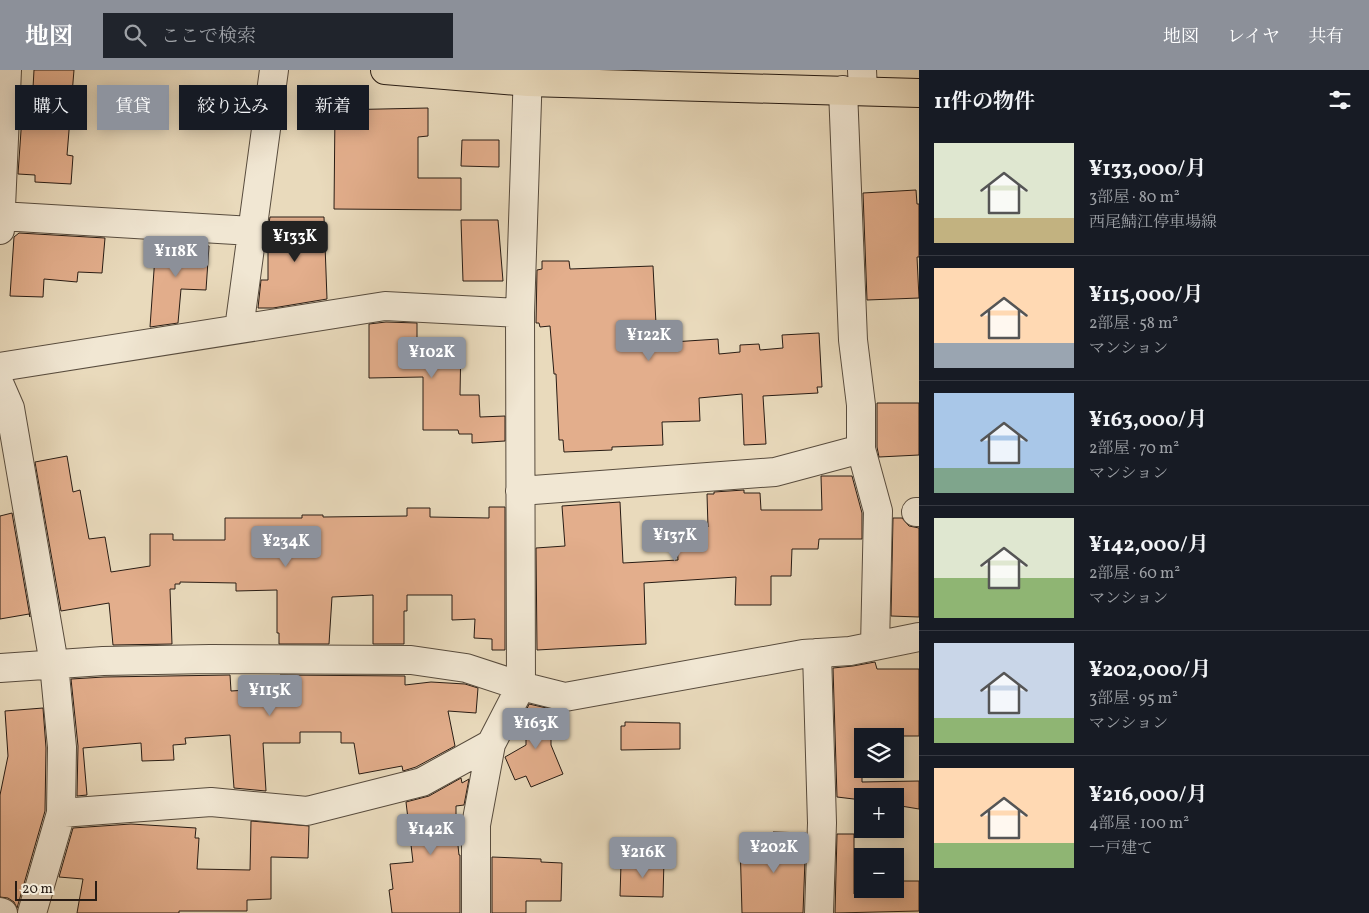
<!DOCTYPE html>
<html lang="ja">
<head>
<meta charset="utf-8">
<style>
  :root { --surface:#171b24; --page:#20242c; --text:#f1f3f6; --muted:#9ea1a6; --line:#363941; --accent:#8c9099 }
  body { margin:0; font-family:Vollkorn,"Noto Serif JP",serif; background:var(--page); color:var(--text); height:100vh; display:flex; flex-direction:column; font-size:19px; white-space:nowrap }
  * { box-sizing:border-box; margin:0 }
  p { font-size:16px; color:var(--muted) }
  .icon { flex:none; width:28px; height:28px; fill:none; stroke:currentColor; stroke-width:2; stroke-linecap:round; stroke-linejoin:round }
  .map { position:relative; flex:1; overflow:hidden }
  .sheet { display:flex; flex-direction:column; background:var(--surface); width:450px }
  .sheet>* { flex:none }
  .banner { position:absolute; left:15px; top:15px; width:475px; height:45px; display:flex; gap:10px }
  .controls { position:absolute; left:854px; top:658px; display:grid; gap:10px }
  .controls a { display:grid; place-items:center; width:50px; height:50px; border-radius:0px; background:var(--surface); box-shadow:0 2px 12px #0003; font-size:25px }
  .scale { position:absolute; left:15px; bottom:12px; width:82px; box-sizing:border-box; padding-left:5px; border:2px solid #281c14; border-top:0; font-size:14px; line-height:18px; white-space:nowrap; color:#281c14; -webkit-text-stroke:4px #f1e7d3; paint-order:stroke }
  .price { position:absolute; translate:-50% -42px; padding:0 11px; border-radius:5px; background:var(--accent); color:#fff; font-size:16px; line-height:32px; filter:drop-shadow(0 1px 2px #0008) }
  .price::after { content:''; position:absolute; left:50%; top:30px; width:15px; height:11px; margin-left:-8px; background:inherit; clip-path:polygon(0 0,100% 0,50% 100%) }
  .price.current { background:#222; color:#fff }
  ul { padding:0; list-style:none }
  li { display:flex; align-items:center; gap:15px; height:125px; padding:0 15px }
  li+li { border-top:1px solid var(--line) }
  li span { display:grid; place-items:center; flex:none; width:140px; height:100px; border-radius:0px; color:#555 }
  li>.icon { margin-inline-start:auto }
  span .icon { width:60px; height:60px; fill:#fffc; stroke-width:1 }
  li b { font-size:21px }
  h2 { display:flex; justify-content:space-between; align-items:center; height:60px; padding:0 15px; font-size:21px }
  .chip { padding:0 18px; border-radius:0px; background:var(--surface); box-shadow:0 2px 12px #0003; font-size:18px; line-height:45px }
  .chip.current { background:var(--accent); color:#fff }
  header { display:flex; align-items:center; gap:30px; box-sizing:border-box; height:70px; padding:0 25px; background:var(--accent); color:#fff }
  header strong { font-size:24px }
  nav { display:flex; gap:28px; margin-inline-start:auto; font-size:18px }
  .search { width:350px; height:45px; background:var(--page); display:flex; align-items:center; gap:12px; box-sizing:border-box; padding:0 18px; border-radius:0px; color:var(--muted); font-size:19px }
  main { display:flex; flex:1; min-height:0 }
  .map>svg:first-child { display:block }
  .building { fill:#e3ae8c; stroke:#281c14 }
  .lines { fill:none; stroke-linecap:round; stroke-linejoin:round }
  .minor-casing { stroke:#584c3e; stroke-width:30 }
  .major-casing { stroke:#281c14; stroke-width:30 }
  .minor { stroke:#f1e7d3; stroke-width:28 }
  .major { stroke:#e9dabc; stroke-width:28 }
</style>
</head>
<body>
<header>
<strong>地図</strong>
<div class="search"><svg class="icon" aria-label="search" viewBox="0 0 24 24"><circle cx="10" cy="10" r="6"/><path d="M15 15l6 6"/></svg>ここで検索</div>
<nav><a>地図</a><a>レイヤ</a><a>共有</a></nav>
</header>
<main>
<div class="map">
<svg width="919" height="843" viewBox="0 0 919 843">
  <rect width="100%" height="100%" fill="#e9dabc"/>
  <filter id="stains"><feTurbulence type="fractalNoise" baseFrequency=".004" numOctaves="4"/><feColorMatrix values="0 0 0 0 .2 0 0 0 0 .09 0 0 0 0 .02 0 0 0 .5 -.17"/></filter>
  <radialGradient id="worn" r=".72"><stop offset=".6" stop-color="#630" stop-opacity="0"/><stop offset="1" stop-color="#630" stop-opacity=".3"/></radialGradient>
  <path class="building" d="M34 0H74L67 85 73 86 71 114 35 112V105L18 104 24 18H33Z
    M428 38V66L418 67V108H461V140L334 139 335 40Z
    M462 70H499V97L461 96Z
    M916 120 917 134H919V187H917L919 228 867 230 863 123Z
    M270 147H324L327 229 273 238H258L261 210H268V159Z
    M461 150H498L503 211H463Z
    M19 163 105 168 102 203 78 202 77 212 44 209 43 227 10 226 14 167Z
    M164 171 209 176 206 220 181 219 178 253 150 257 156 172Z
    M542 191H569L570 199 653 196 657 273 718 269 719 284 740 282V275L759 274 760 280 783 278 782 265 819 263 822 317H817L818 323 763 326 766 374 744 375 742 324 699 328 700 351 662 352 663 375 612 377V380L564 382 563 370H559L556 304H554L550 256 540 257 539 253H536L537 200 542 199Z
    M386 252 417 253V269L461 270 460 325H479L480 347 505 346V371L472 373V364H459L458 360H423V307L369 308V254Z
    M877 333H919V385L879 387 877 377Z
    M67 386 73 422 80 420 89 469 105 467 111 502 150 496V464H173V470H225V448H302V445H323V447L407 446V438H430V447L489 448V437H505V580H492V569L474 568 475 549 452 550V525H407V541H404V574H373V525L332 527 329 574H279V563H277V520L236 521V513L180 512V514H175V519H170L172 574 113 575 109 533 61 541 35 392Z
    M821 406H852L862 443V469H819L818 479H792L791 506H771V535H735L736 507 644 513 646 574 537 580 536 478 565 476 562 436 620 432 623 493 678 490 676 459 708 457 707 424H714V422L744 420V423H760L761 440H822Z
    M12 443 30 547 29 544 0 549V446Z
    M893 448H902L909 456 919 458V547L891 546Z
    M875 592 877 599H919V666H862V712L919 711V739L895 735V726H862V730L837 727 833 598 853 596Z
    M230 605 231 621 280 618V605L405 606V615L431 612 465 614 478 618 476 643 448 641 455 676 416 697 403 701 402 696 359 704 354 673H341V662H300V673H263L266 721 234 718 230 665 185 668 186 674 173 675 174 690 142 691 141 673 83 678 87 725 77 726 78 676 71 609 104 607Z
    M529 634 551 639V675L563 704 531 717 526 706 515 710 505 687 526 675V641Z
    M43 638 46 678 45 741 17 838 14 832 8 828 0 827V725L8 686 5 641Z
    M625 652 680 653V679L621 680V656H625Z
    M461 708 462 713 469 709 464 735 456 736V757L459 785H460V843H392L389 820 393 819 390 794 413 792 406 732 429 726Z
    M251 751 309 756 308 788 271 787V829L247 830V841H179V843H77L83 809 59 807 73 758 131 754 196 758 195 768H199L197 799 250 800Z
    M773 762 806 763 803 843H742L740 771H773Z
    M837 764H854V824L897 821V811H919V841L835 843Z
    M492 787 541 789V792L562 793 561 831H526V843H492Z
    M637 790H664L663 827 620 826 621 794H637Z"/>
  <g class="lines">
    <defs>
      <path id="minor" d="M862 0 863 20
        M0 146 252 161
        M0 160 7 0
        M239 259 274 0
        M0 297 385 236 520 243
        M0 315 10 338 54 594 62 677 61 743
        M861 379 878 441 875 576
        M520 421 775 402 861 379V335L853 270 843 20
        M916 442H919
        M817 583 822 753 819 843
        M0 598 103 591 210 589 411 590 466 598 521 616 565 627 803 584 850 581 919 567
        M0 842 3 843
        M32 843 61 743 211 732 307 741 422 712 491 674
        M476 843V755L491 674 521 616 520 243 528 0"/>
      <path id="major" d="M385 0 528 12 919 23"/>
    </defs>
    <use href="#minor" class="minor-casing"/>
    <use href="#major" class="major-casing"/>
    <use href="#minor" class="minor"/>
    <use href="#major" class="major"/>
  </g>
  <rect width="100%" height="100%" filter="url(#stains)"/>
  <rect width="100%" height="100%" fill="url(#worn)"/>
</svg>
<div class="controls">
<a><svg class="icon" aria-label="layers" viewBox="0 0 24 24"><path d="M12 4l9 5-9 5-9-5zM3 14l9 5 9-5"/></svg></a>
<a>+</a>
<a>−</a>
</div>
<div class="scale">20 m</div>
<b class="price current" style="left:295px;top:193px">¥133K</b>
<b class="price" style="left:176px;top:208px">¥118K</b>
<b class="price" style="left:649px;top:292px">¥122K</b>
<b class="price" style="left:432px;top:309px">¥102K</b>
<b class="price" style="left:675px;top:492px">¥137K</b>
<b class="price" style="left:286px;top:498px">¥234K</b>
<b class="price" style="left:270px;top:647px">¥115K</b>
<b class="price" style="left:536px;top:680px">¥163K</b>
<b class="price" style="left:431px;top:786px">¥142K</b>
<b class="price" style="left:774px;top:804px">¥202K</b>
<b class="price" style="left:643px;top:809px">¥216K</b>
<div class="banner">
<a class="chip">購入</a>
<a class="chip current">賃貸</a>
<a class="chip">絞り込み</a>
<a class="chip">新着</a>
</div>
</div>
<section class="sheet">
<h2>11件の物件<svg class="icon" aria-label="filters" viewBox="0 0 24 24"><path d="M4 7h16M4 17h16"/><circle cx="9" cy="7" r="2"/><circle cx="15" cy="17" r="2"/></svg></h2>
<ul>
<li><span style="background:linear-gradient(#dfe7d0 75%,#c2b280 0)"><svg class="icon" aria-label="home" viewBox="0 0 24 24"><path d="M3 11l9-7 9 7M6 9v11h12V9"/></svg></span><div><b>¥133,000/月</b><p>3部屋 · 80 m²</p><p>西尾鯖江停車場線</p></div></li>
<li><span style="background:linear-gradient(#ffd9b3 75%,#9aa5b1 0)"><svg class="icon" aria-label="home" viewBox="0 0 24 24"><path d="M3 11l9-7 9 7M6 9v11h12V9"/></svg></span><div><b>¥115,000/月</b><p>2部屋 · 58 m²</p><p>マンション</p></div></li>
<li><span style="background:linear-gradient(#a9c7e8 75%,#7fa58c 0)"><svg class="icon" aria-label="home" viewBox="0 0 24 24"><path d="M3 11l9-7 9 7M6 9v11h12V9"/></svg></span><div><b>¥163,000/月</b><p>2部屋 · 70 m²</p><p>マンション</p></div></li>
<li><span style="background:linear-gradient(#dfe7d0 60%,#8fb573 0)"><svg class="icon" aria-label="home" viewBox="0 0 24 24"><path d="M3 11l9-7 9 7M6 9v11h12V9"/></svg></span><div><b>¥142,000/月</b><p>2部屋 · 60 m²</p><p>マンション</p></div></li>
<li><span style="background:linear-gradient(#c9d6e8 75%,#8fb573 0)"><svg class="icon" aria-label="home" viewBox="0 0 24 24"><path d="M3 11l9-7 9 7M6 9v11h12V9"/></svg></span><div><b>¥202,000/月</b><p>3部屋 · 95 m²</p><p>マンション</p></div></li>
<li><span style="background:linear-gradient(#ffd9b3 75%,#8fb573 0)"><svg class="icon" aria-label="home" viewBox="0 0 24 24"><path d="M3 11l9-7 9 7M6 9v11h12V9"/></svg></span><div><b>¥216,000/月</b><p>4部屋 · 100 m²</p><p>一戸建て</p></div></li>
</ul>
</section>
</main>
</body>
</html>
